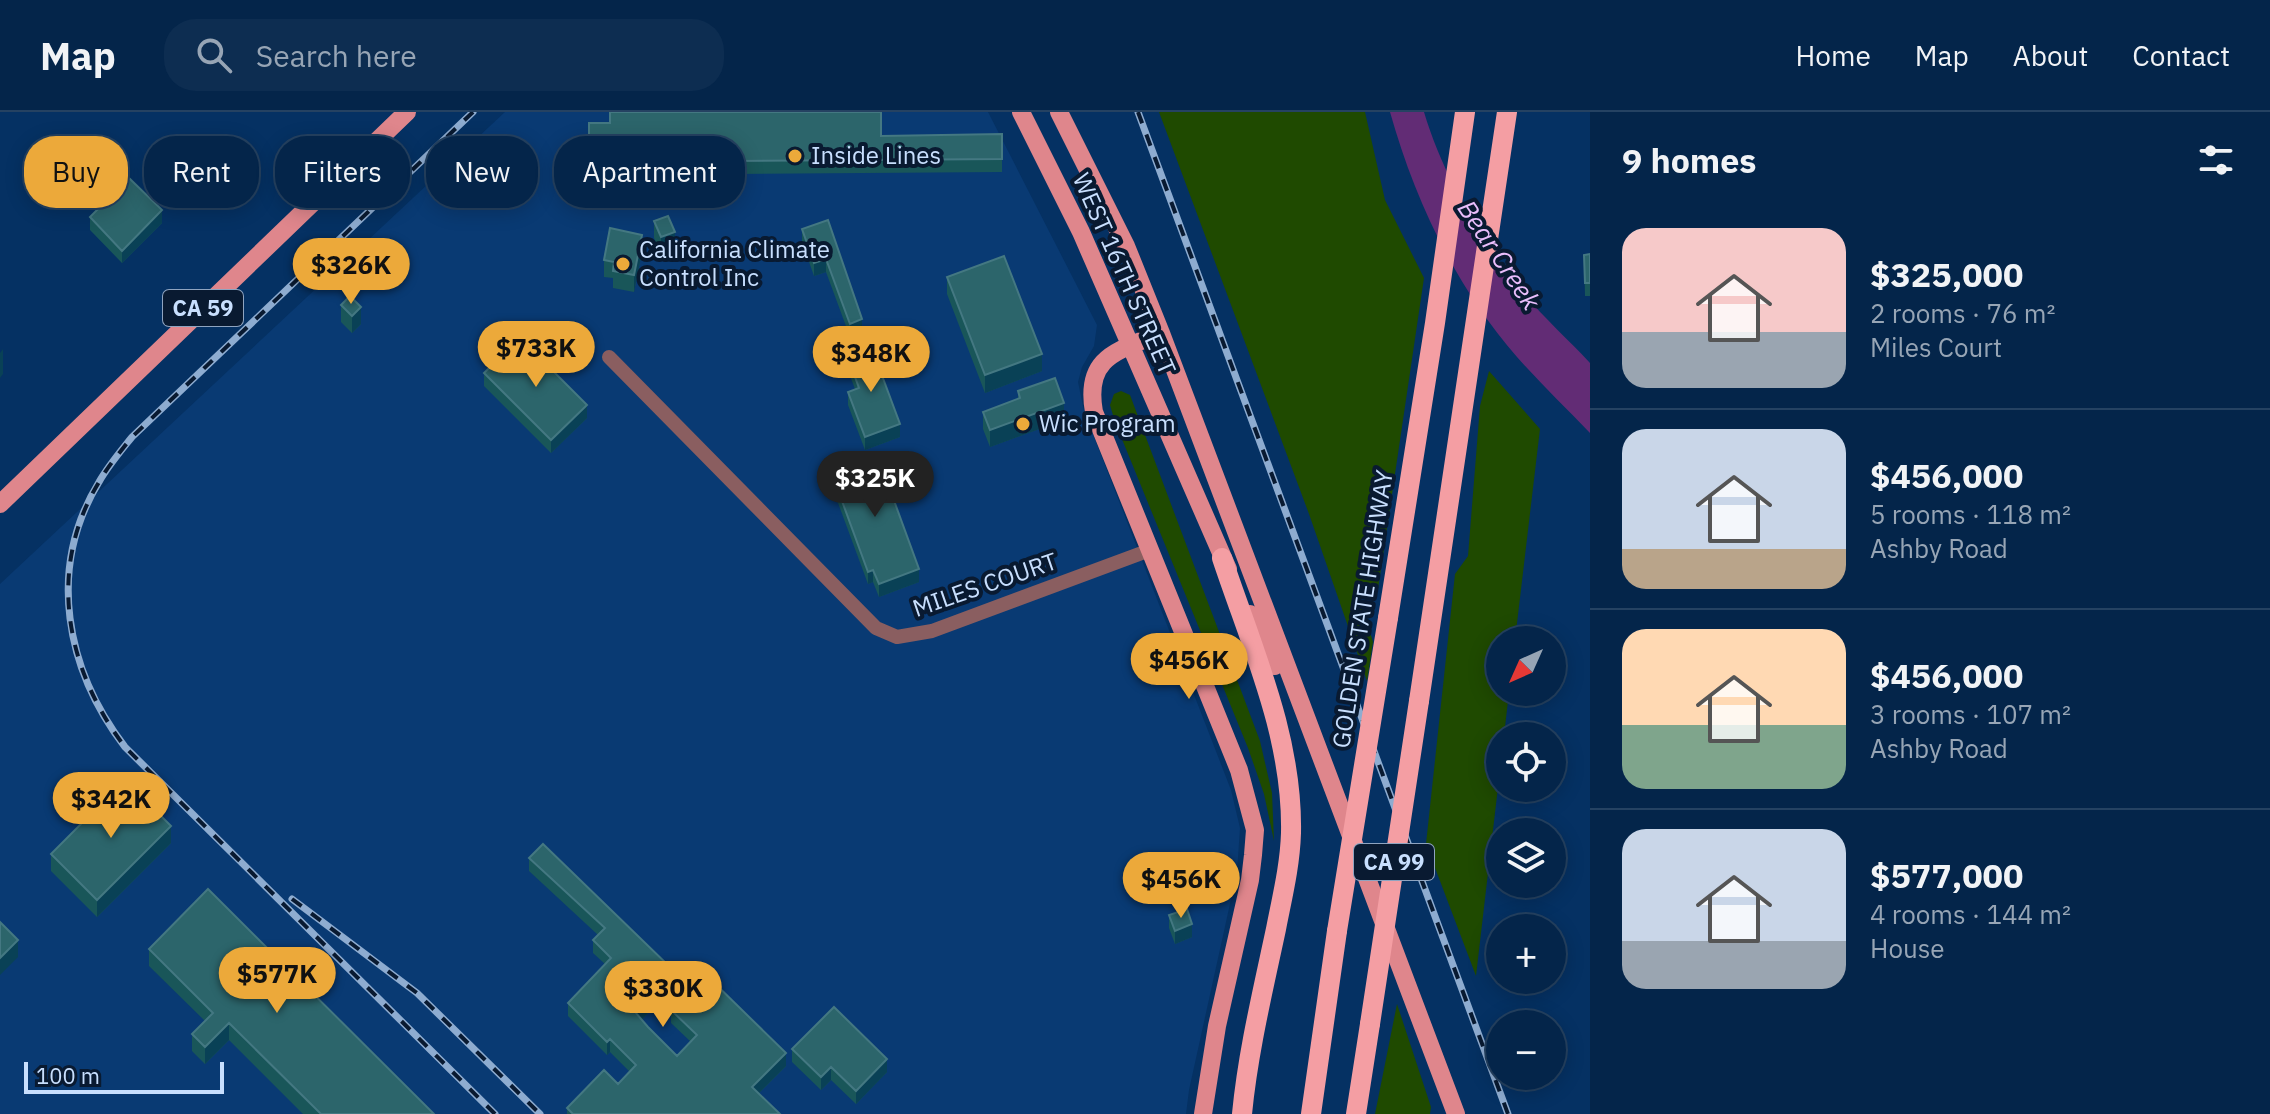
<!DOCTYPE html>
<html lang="en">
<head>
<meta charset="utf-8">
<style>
  :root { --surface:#04254a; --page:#0d2d51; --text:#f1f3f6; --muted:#97a5b5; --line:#254262; --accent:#eca93a }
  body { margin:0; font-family:"IBM Plex Sans",sans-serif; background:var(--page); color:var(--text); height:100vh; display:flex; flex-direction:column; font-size:30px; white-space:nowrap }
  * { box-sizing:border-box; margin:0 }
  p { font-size:26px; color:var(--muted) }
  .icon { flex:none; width:44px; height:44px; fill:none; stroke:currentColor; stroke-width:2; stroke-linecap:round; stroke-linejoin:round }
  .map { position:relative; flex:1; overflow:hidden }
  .side { display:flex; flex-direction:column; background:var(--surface); width:680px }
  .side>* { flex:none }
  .top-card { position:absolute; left:24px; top:24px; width:760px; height:72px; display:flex; gap:16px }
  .needle { width:52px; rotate:225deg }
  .controls { position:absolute; left:1486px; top:514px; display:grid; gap:16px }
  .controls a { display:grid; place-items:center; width:80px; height:80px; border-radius:50%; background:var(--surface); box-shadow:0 4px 20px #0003,0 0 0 2px var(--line); font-size:40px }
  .scale { position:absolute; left:24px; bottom:20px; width:200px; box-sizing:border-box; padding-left:8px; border:4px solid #c8dffe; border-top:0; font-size:22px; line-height:28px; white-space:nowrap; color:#c8dffe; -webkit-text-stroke:6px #091a31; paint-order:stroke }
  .price { position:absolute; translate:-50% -68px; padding:0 18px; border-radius:28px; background:var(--accent); color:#111; font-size:26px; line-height:52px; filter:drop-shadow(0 2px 4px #0008) }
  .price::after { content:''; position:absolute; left:50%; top:48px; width:24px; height:18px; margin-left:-12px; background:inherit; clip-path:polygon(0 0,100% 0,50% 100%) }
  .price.selected { background:#222; color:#fff }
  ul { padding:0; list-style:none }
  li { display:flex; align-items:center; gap:24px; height:200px; padding:0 32px }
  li+li { border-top:2px solid var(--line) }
  li span { display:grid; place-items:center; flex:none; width:224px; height:160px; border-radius:24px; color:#555 }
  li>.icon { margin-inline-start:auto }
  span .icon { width:96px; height:96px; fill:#fffc; stroke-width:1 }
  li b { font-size:34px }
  h2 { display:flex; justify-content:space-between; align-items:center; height:96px; padding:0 32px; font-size:34px }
  .tag { padding:0 28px; border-radius:32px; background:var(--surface); box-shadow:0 4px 20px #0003,0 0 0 2px var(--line); font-size:28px; line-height:72px }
  .tag.selected { background:var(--accent); color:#111 }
  header { display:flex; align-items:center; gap:48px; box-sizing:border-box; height:112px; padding:0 40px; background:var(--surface); border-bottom:2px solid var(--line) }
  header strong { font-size:38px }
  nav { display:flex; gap:44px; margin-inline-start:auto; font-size:28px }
  .search { width:560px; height:72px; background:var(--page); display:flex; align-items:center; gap:20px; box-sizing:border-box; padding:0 28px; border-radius:32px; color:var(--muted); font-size:30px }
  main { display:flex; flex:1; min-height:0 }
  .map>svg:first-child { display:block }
  .built { fill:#093a73 }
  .green { fill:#1f4a00 }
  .water { fill:#622c75 }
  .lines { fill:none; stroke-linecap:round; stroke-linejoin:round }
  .minor { stroke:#8a5e60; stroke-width:14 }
  .major { stroke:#df868c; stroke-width:18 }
  .highway { stroke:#f49ea3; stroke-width:20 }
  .rail-casing { stroke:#8eacd0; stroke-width:7 }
  .rail { stroke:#091a31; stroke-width:4; stroke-dasharray:12; stroke-linecap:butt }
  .highway-bridge { stroke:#f49ea3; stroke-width:20 }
  .wall { fill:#195659 }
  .shaded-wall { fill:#094156 }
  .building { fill:#2c656b; stroke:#447882; stroke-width:2 }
  .poi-dot { fill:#eca93a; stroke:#091a31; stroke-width:3 }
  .labels { text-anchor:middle; stroke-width:8; stroke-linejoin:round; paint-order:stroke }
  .shield { fill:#091a31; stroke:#8fa4c0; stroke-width:2 }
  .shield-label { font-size:22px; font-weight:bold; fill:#c8dffe }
  .poi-label { font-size:24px; fill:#c8dffe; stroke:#091a31; text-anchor:start }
  .street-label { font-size:24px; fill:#c8dffe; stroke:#091a31 }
  .water-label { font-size:26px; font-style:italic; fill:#e9bdfb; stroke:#091a31 }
</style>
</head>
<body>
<header>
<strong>Map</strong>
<div class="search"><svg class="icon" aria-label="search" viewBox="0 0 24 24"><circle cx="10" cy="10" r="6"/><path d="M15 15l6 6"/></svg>Search here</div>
<nav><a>Home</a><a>Map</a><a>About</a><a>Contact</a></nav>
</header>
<main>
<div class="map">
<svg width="1590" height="1002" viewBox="0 0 1590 1002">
  <rect width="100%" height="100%" fill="#053163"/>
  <path class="built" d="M505 0H988L1097 213 1094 234 1082 255 1078 270 1084 299 1231 678 1240 716 1237 760 1189 978 1186 1002H0V472Z"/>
  <path class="green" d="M1159 0H1365L1385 88 1424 166 1378 477 1359 484 1373 530 1367 569 1309 402Z
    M1489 259 1540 317 1515 528H1500V580H1509L1504 624H1500V658L1476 864 1426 732 1455 462 1468 444 1480 294Z
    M1121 279 1130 283 1260 629 1272 681 1274 729 1264 682 1248 636 1115 310 1110 293 1114 282Z
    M1397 892 1431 995 1430 1002H1375Z"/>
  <path class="water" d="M1390 0H1424C1442 60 1476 120 1514 169 1536 199 1565 224 1590 251V321C1566 296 1540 271 1517 245 1456 175 1415 89 1390 0Z"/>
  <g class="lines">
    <path class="minor" d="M609 245 876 516 897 525 932 519 1150 438"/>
    <path class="major" d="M1021 0 1081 120 1228 457
      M1059 0 1126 134 1161 221 1456 1002
      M1161 221C1118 239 1084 244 1094 300L1239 658 1255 718 1253 743 1250 768 1217 914 1203 1002
      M0 392 407 0
      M1250 502 1275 554"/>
    <path class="highway" d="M1222 446C1252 536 1293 625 1291 721 1290 754 1282 786 1276 817 1263 878 1248 940 1242 1002
      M1388 506 1435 211 1465 0
      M1419 589 1507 0
      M1311 1002 1337 819
      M1356 1002 1370 912"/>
    <defs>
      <path id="rail" d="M473 0 132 325C120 340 108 354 99 370 46 457 66 558 125 635L495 1002
        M1138 0 1508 1002
        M292 787 417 881 540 1002"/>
    </defs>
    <use href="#rail" class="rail-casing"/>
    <use href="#rail" class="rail"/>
    <path class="highway-bridge" d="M1337 819 1388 506
      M1370 912 1419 589"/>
  </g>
  <path class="wall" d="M589 11 881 24 1002 22V60L609 63V51H589Z
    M90 105 162 111 122 151 90 118Z
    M828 108 862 220 850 225 826 160 814 164 802 130V117Z
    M654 109 675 137 661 143 654 126Z
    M642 140 634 180 613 176V166L604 165V148Z
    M1590 142V184H1585L1584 143Z
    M947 165 1042 259 985 281 947 182Z
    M341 193 361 212 352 221 341 210Z
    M847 243 900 325 865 338 848 293V280L855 277 847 256Z
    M484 261 587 306 551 341 484 274Z
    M1018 279 1064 308 990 335 983 317V300L1018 287Z
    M831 359 919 470 879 485 873 470 868 472 831 372Z
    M171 731 97 805 51 759V742Z
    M529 746 671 869 648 892V901L642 908 677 944 691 930 671 911V898L692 876V865L786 954 759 981 780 1002H567V996L618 972 630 960 610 940 607 943 568 904V891L605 852 593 841V828L598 823 529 759Z
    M1169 803 1192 825 1175 832 1169 816Z
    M149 837 434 1002H303L229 928 205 952 192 939V922L205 909 149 854Z
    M792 937 887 960 856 992 831 968 821 978 792 950Z"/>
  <path class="shaded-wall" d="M162 98V111L122 151V139Z
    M675 120V137L661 143V125Z
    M642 123V140L634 180V163Z
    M826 147V160L814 164V151Z
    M361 195V212L352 221V204Z
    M862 207V220L850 225V212Z
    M3 237V262L0 266V241Z
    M1042 242V259L985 281V263Z
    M1064 291V308L990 335V318Z
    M587 293V306L551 341V328Z
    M900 312V325L865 338V325Z
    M919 457V470L879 485V472Z
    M873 458V470L868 472V460Z
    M171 714V731L97 805V788Z
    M1192 812V825L1175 832V819Z
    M18 828V845L0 863V846Z
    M671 856V869L648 892V901L636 914V901L644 884Z
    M229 911V928L205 952V935Z
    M610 927V940L607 943V930Z
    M786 941V954L752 988V975Z
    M887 947V960L856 992V979Z
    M831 955V968L821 978V965Z"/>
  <path class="building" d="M610 0H881V24L1002 22V47L609 50V38H589V11H610Z
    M129 66 162 98 122 139 90 105Z
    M668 104 675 120 661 125 654 109Z
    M828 108 862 207 850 212 826 147 814 151 802 117Z
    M610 116 642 123 634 163 613 159 614 150 604 148Z
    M1590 142V171H1585L1584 143Z
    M1004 144 1042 242 985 263 947 165Z
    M350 184 361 195 352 204 341 193Z
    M520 226 587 293 551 328 484 261Z
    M871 234 900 312 865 325 848 280 859 276 847 243Z
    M1055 266 1064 291 990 318 983 300 1020 286 1018 279Z
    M877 342 919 457 879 472 873 458 868 460 831 359Z
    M125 668 171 714 97 788 51 742Z
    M543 732 671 856 644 884 648 888 636 901 648 915 677 944 697 923 671 898 698 870 692 865 700 857 786 941 752 975 780 1002H573L567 996 604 958 618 972 636 953 610 927 607 930 568 891 611 846 593 828 605 816 529 746Z
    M208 777 434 1002H321L229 911 205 935 192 922 213 901 149 837Z
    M1187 797 1192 812 1175 819 1169 803Z
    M0 810 18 828 0 846Z
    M834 895 887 947 856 979 831 955 821 965 792 937Z"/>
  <g class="poi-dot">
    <circle cx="795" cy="44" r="8"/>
    <circle cx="623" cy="152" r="8"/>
    <circle cx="1023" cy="312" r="8"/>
  </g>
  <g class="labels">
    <g class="shield">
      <rect x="163" y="178" width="80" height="36" rx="6"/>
      <rect x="1354" y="732" width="80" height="36" rx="6"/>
    </g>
    <g class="shield-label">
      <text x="203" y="204">CA 59</text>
      <text x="1394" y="758">CA 99</text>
    </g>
    <g class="poi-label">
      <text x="811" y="52">Inside Lines</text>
      <text x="639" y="146">California Climate<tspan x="639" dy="28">Control Inc</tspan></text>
      <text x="1039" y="320">Wic Program</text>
    </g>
    <g class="street-label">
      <text transform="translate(1124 162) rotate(66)" y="8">WEST 16TH STREET</text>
      <text transform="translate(985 473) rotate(-19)" y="8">MILES COURT</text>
      <text transform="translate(1363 497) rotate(-81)" y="8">GOLDEN STATE HIGHWAY</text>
    </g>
    <g class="water-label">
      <text transform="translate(1499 143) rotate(56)" y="9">Bear Creek</text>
    </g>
  </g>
</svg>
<div class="controls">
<a><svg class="needle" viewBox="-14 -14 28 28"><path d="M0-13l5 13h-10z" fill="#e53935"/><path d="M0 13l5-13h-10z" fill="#97a5b5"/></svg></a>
<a><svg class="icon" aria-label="locate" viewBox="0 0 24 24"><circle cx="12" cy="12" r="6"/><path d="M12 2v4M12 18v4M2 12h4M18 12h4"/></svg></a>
<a><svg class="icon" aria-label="layers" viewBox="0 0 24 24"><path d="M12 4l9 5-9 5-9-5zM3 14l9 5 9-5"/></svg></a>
<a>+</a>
<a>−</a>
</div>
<div class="scale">100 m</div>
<b class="price" style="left:351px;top:194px">$326K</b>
<b class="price" style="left:536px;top:277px">$733K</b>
<b class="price" style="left:871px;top:282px">$348K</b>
<b class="price selected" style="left:875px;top:407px">$325K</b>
<b class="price" style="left:1189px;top:589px">$456K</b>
<b class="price" style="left:111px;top:728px">$342K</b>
<b class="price" style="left:1181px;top:808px">$456K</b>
<b class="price" style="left:277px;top:903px">$577K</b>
<b class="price" style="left:663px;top:917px">$330K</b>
<div class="top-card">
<a class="tag selected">Buy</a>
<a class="tag">Rent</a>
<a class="tag">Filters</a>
<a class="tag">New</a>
<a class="tag">Apartment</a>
</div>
</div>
<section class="side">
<h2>9 homes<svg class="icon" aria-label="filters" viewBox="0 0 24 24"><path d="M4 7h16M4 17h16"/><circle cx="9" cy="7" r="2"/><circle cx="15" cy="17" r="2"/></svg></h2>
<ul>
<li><span style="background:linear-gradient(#f6c9c9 65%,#9aa5b1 0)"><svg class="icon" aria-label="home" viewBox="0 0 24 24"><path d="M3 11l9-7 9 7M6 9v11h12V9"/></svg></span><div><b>$325,000</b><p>2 rooms · 76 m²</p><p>Miles Court</p></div></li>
<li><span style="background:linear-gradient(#c9d6e8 75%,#b9a48a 0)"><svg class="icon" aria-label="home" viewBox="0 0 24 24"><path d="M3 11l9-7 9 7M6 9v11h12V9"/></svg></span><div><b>$456,000</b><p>5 rooms · 118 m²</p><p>Ashby Road</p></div></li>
<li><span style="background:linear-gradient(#ffd9b3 60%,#7fa58c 0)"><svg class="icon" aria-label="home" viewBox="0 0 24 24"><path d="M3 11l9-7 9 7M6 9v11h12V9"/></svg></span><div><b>$456,000</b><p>3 rooms · 107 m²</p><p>Ashby Road</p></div></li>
<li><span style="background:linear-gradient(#c9d6e8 70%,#9aa5b1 0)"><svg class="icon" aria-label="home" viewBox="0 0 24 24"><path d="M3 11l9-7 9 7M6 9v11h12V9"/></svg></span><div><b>$577,000</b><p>4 rooms · 144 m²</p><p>House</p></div></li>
</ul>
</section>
</main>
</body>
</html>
